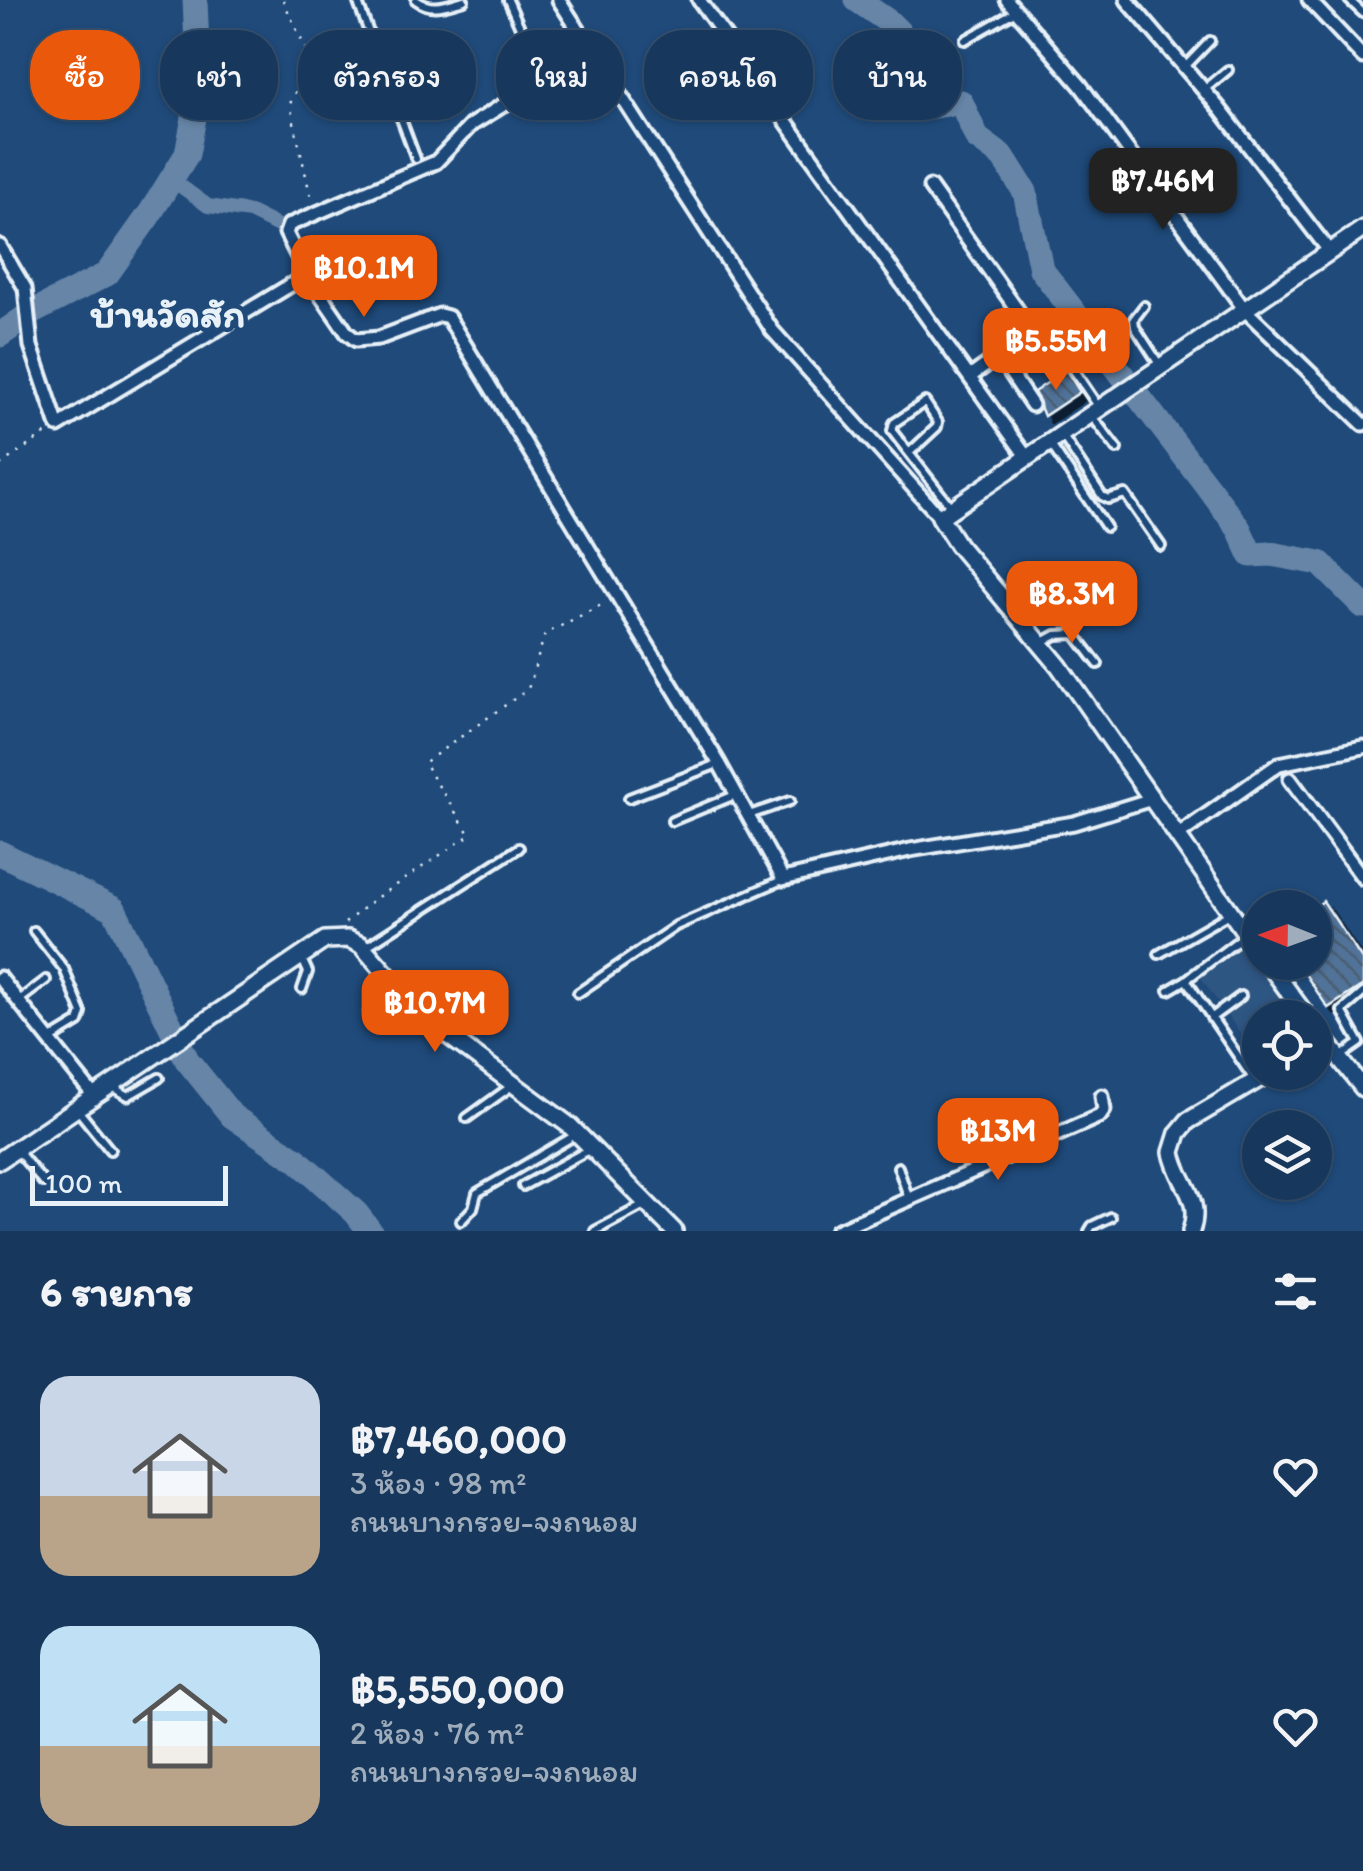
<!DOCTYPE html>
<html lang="th">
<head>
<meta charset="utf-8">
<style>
  :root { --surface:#17385c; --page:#244365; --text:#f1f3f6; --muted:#9eacbb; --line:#365272; --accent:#ea580c }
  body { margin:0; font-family:Itim,"Playpen Sans Thai",sans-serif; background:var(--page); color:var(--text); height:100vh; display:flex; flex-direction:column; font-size:38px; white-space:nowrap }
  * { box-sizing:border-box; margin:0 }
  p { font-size:32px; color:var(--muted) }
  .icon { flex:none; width:55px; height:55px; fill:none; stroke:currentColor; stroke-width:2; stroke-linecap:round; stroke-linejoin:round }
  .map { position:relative; height:1231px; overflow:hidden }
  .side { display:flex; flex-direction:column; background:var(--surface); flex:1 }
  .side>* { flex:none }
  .hud { position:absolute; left:30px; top:30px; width:1305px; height:90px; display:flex; gap:20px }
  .needle { width:65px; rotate:271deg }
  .fabs { position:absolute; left:1242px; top:890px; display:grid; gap:20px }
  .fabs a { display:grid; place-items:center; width:90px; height:90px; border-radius:50%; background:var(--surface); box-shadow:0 2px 8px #0004,0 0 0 2px var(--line); font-size:50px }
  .scale { position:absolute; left:30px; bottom:25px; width:198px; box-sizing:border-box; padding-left:10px; border:5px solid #e8f1f8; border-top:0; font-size:28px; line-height:35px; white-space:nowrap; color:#e8f1f8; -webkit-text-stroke:8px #1f4a7a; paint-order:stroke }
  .price { position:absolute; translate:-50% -85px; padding:0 22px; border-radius:20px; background:var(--accent); color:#fff; font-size:32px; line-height:65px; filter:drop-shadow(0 2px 5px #0008) }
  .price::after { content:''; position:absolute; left:50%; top:60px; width:30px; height:22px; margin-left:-15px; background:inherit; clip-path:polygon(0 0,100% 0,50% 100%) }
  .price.current { background:#222; color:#fff }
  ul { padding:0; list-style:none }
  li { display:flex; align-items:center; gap:30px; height:250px; padding:0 40px }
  li span { display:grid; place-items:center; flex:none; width:280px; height:200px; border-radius:30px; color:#555 }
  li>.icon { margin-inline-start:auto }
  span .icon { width:120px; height:120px; fill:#fffc; stroke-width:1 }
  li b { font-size:42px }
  h2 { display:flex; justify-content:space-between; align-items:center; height:120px; padding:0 40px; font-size:42px }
  .tag { padding:0 35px; border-radius:40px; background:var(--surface); box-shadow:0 2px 8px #0004,0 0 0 2px var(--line); font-size:35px; line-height:90px }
  .tag.current { background:var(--accent); color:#fff }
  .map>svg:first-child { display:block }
  .built { fill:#2e5683 }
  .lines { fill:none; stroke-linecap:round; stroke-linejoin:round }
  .canal { stroke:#6685a7; stroke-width:14 }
  .river { stroke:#6685a7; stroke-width:25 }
  .building { fill:url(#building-back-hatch); stroke:#e8f1f8; stroke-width:2.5; filter:url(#shadow) }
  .service-casing { stroke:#e8f1f8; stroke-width:14 }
  .minor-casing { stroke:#e8f1f8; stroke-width:19 }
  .tertiary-casing { stroke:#e8f1f8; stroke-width:22 }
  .path { stroke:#e8f1f8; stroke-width:2.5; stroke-dasharray:2.5 8; stroke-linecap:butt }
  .service { stroke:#1f4a7a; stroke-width:6 }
  .minor { stroke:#1f4a7a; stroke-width:11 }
  .tertiary { stroke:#1f4a7a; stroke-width:15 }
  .labels { text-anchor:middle; stroke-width:9; stroke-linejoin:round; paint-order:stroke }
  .quarter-label { font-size:40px; font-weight:bold; fill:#e8f1f8; stroke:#1f4a7a }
</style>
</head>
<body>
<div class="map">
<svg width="1363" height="1231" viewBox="0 0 1363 1231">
  <defs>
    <pattern id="building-back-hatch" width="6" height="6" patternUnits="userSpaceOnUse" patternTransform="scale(2.5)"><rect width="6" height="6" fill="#517399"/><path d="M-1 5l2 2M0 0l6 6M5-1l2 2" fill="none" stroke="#4c5e72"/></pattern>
    <filter id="shadow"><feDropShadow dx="7" dy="7" stdDeviation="0" flood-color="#0009"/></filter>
  </defs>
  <rect width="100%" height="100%" fill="#1f4a7a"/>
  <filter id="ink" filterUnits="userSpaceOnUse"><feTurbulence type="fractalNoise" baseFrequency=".01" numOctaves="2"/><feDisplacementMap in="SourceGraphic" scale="20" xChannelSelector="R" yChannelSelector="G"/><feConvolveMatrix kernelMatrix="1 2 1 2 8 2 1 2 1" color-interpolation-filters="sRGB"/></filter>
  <g filter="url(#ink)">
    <path class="built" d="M1243 941 1296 1017 1260 1018V1048L1253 1052 1199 975Z"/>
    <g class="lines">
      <path class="canal" d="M171 179 208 206 250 212 280 227"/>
      <path class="river" d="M857 0 889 22 908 41 906 96 928 107 961 102 977 138 1003 157 1025 192 1041 269 1211 491 1239 529 1251 555 1271 554 1320 563 1363 606
        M0 335 33 312 107 274 149 215 187 154 199 92 195 0
        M0 853 114 909 187 1060 232 1116 297 1160 356 1213 370 1231"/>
    </g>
    <path class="building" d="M1066 370 1080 392 1044 416 1034 392Z
      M1323 901 1363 961V985L1328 1008 1297 962H1315V907Z"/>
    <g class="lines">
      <defs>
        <path id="service" d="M416 0C432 12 446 5 464 0
          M508 0 523 34
          M1349 0 1363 13
          M358 3 416 159
          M965 40 1016 11
          M1185 67 1210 41
          M1204 90 1228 70
          M1144 306 1134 319 1135 327 1159 364
          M1073 369 1100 409
          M1091 415 1117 449
          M1062 435 1102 496 1108 499 1125 494 1161 546
          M1051 445 1106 527
          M909 453 937 427 938 422 925 402 894 423 892 431 895 435 951 507
          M1043 642 1056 635 1075 634 1098 664
          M629 798 718 764
          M749 815 790 801
          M672 821 735 795
          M34 931 64 969 82 1013 79 1022 51 1039
          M364 948 519 848
          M1159 954 1229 914
          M301 957 308 972 302 989
          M1186 980 1244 936
          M1169 990 1186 980 1255 1081
          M578 993 676 926 782 880
          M18 1001 46 980
          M369 1012 398 991
          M1211 1018 1241 996
          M1340 1057 1360 1043 1342 1011 1363 993
          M111 1086 128 1096 159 1078
          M77 1109 110 1150
          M467 1118 513 1085
          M17 1150 43 1182
          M898 1167 909 1199
          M523 1186 592 1148
          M461 1221 473 1208 477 1193 577 1134
          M595 1231 646 1204
          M1089 1231 1092 1226 1111 1217"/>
        <path id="minor" d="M559 0 772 330 940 517
          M699 0 1026 456
          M1007 0 1081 86 1245 310 1363 424
          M1127 0 1220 109 1330 252
          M1309 0 1363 57
          M930 187 1033 332 971 376
          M0 246 25 288 31 346 58 426 307 275 286 233 289 225 436 162 471 125 592 50
          M307 275 347 333 356 340 379 338 440 315 448 317 719 763 783 879 910 850 1074 823 1152 799
          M1033 332 1057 365
          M999 356 1032 405
          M1290 779 1363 878
          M1177 836 1279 764 1363 747
          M0 978 94 1096
          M836 1231 1100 1116 1104 1110 1102 1096"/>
        <path id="tertiary" d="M1260 954 1059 666 958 545 940 517 1363 229
          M1267 962 1308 1018
          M1315 1027 1363 1088
          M0 1160 325 940 348 939 361 945 427 1020 570 1126 674 1231
          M1191 1231C1203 1198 1177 1182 1172 1152L1178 1133 1188 1121 1271 1072"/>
      </defs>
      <use href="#service" class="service-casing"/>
      <use href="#minor" class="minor-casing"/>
      <use href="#tertiary" class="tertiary-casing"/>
      <path class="path" d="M283 0 314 67 301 79 290 104 312 203
        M0 465 48 432
        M345 923 373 900 470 835 424 763 528 689 545 634 605 603"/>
      <use href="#service" class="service"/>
      <use href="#minor" class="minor"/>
      <use href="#tertiary" class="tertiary"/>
    </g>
  </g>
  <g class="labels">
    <g class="quarter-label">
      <text x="168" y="327">บ้านวัดสัก</text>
    </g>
  </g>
</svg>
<div class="fabs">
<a><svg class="needle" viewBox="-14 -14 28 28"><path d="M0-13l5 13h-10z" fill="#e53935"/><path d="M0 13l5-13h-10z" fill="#9eacbb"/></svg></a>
<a><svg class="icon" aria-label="locate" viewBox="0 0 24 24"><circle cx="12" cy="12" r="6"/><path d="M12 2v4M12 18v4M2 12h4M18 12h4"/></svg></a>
<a><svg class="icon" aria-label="layers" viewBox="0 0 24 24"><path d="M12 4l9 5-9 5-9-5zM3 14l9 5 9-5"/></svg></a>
</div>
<div class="scale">100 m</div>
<b class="price current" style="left:1163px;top:233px">฿7.46M</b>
<b class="price" style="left:364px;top:320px">฿10.1M</b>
<b class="price" style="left:1056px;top:393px">฿5.55M</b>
<b class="price" style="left:1072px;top:646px">฿8.3M</b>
<b class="price" style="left:435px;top:1055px">฿10.7M</b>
<b class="price" style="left:998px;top:1183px">฿13M</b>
<div class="hud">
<a class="tag current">ซื้อ</a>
<a class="tag">เช่า</a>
<a class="tag">ตัวกรอง</a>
<a class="tag">ใหม่</a>
<a class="tag">คอนโด</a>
<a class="tag">บ้าน</a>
</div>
</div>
<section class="side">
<h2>6 รายการ<svg class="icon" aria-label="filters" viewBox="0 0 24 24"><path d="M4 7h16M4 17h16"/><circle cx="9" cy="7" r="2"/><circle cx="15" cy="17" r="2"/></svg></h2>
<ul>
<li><span style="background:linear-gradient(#c9d6e8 60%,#b9a48a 0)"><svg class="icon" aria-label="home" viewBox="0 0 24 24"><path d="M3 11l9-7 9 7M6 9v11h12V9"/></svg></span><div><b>฿7,460,000</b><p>3 ห้อง · 98 m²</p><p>ถนนบางกรวย-จงถนอม</p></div><svg class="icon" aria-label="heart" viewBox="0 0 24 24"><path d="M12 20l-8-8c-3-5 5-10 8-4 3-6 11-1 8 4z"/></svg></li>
<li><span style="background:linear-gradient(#bfe0f5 60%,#b9a48a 0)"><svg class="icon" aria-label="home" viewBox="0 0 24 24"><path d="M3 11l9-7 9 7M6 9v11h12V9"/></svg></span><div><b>฿5,550,000</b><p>2 ห้อง · 76 m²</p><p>ถนนบางกรวย-จงถนอม</p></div><svg class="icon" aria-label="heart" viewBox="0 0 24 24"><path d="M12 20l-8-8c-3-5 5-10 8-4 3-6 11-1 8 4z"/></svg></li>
</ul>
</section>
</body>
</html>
